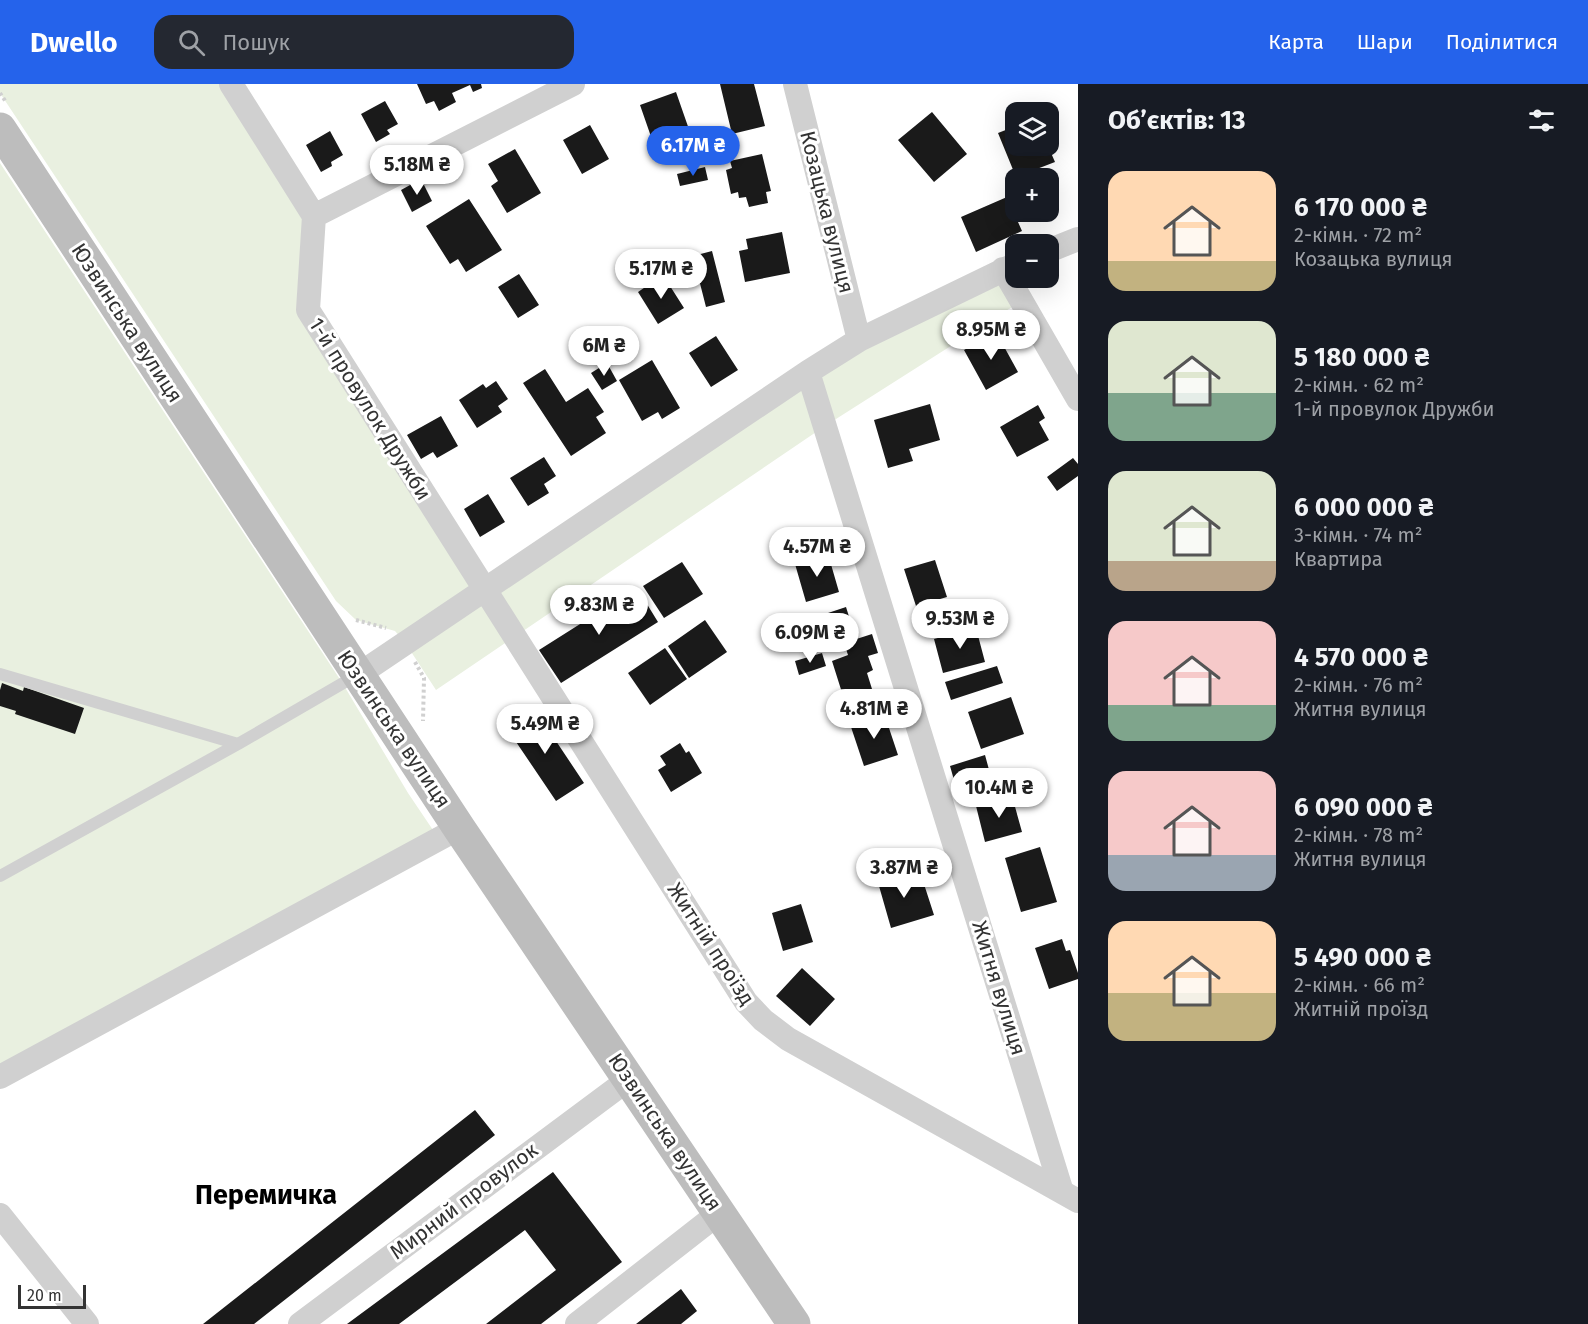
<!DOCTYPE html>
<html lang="uk">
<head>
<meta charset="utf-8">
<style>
  :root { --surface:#171b24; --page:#242831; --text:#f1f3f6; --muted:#9ea1a6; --accent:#2563eb }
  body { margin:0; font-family:"Fira Sans",sans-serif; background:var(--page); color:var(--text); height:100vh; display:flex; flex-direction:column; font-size:22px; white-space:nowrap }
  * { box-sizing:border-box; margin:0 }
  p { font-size:20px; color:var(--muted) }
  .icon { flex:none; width:33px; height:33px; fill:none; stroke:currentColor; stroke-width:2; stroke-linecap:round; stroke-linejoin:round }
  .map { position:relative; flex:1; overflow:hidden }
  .side { display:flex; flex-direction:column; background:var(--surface); width:510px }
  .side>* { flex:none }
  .tools { position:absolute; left:1005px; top:18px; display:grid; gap:12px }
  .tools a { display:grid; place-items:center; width:54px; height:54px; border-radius:12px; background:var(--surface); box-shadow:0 6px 24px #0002; font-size:30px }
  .scale { position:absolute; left:18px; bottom:15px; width:68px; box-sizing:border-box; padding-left:6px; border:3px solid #333; border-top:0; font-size:16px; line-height:21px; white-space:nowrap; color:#333; -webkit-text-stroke:4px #fff; paint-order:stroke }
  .price { position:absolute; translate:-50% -51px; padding:0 14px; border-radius:21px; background:#fff; color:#222; font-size:20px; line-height:39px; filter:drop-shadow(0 2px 3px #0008) }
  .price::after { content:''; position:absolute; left:50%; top:36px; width:18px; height:14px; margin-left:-9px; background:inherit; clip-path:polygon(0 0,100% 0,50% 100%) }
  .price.on { background:var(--accent); color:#fff }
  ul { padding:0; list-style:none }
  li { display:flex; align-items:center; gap:18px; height:150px; padding:0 30px }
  li span { display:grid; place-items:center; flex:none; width:168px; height:120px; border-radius:18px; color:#555 }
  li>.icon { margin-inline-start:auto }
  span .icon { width:72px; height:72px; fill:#fffc; stroke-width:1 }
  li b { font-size:26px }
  h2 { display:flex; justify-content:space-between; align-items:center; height:72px; padding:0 30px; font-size:26px }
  header { display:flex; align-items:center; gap:36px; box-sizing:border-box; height:84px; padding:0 30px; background:var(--accent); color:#fff }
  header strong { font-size:28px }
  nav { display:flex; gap:33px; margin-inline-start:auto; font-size:21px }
  .search { width:420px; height:54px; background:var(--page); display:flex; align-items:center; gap:15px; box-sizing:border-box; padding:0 21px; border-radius:18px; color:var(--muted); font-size:22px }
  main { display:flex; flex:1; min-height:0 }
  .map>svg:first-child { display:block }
  .green { fill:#e9f0e0 }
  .building { fill:#1a1a1a }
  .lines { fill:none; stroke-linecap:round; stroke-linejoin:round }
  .path { stroke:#d0d0d0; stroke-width:4; stroke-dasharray:3 3; stroke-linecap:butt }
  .lane { stroke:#d0d0d0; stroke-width:12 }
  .street { stroke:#d0d0d0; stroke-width:24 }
  .secondary { stroke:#bdbdbd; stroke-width:33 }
  .labels { text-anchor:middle; stroke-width:6; stroke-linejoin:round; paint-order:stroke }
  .street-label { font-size:21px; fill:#333; stroke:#fff }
  .district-label { font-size:27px; font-weight:bold; fill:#000; stroke:#fff }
</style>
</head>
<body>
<header>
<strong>Dwello</strong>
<div class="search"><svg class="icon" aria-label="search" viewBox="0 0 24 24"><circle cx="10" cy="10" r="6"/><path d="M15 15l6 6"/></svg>Пошук</div>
<nav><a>Карта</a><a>Шари</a><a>Поділитися</a></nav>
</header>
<main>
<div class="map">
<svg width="1078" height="1240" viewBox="0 0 1078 1240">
  <rect width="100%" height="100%" fill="#fff"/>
  <path class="green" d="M0 0H230L314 132 308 226 485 505 808 288 1003 185 1020 218 825 342 436 606 406 560 395 547 356 536 336 517 0 9Z
    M0 79 343 600 408 709 439 755 0 993Z"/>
  <path class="building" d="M417 0H481L482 4 473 8 470 1 452 9 456 18 439 27 434 17 426 20Z
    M720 0H754L765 42 732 50Z
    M676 8 692 54 656 67 640 21Z
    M385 17 398 40 387 46 390 50 376 58 361 30Z
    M932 28 967 70 934 98 898 56Z
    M590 41 609 75 582 90 563 56Z
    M1016 42V62H1048L1055 78 1016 93 998 49Z
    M330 47 343 71 331 78 332 82 321 88 306 61Z
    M515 65 541 109 507 129 491 102 498 97 488 80Z
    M762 70 771 107 766 108 768 119 749 123 746 113 739 114 738 108 731 110 726 86 732 84 730 77Z
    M705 83 708 96 680 102 677 90Z
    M421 95 432 117 412 128 401 106Z
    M1007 113 1022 147 976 168 961 133Z
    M469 115 502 166 466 188 458 175 450 180 426 142Z
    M782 148 790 189 745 198 739 167 748 165 746 155Z
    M712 167 725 218 706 223 693 172Z
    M519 190 539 221 518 234 498 203Z
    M663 191 684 224 658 240 638 208Z
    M996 248 1018 288 986 306 964 266Z
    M716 252 738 286 711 303 689 269Z
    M652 276 680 324 662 335 658 328 642 337 619 296Z
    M607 279 617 297 602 306 591 289Z
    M545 285 566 318 588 304 604 328 596 333 606 349 571 372 523 299Z
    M496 297 508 315 498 322 502 328 477 344 459 316 483 300 486 304Z
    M930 320 940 356 909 365 913 377 888 384 874 336Z
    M1038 321 1045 334 1039 338 1049 356 1017 373 1000 343Z
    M441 332 458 362 437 374 433 368 421 375 407 351Z
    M544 373 556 392 544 400 549 409 528 422 510 394Z
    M1073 374 1078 380V392L1057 407 1047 393Z
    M488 410 505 438 480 453 464 425Z
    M828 470 839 508 806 518 795 480Z
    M935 476 947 513 916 522 904 485Z
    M682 478 703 510 664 534 643 502Z
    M637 504 658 538 561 599 539 566Z
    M846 523 851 539 815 552 810 535Z
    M705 536 727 568 689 594 668 562Z
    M976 544 985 578 943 589 934 555Z
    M872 550 878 569 868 572 873 586 867 589 872 605 844 615 832 577 848 571 844 559Z
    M665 564 687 595 650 621 628 589Z
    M822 569 826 582 799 591 795 577Z
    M997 582 1003 599 951 616 945 598Z
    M2 599 23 607 24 603 84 624 75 650 15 630 16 627 0 622V606Z
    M1011 613 1024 650 981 665 968 628Z
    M534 624 584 699 556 717 506 643Z
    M884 629 898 671 864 682 850 640Z
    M680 659 686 669 689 667 702 689 671 708 658 686 666 681 660 672Z
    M985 671 991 693 956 703 950 682Z
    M1034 692 1037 704 1015 709 1012 698Z
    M1012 712 1022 748 985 758 976 722Z
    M1040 763 1057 818 1021 828 1005 774Z
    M908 785 913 800 923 797 934 831 891 844 877 795Z
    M801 820 813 858 783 867 772 829Z
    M1062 855 1066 867 1070 866 1078 889V895L1049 905 1035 864Z
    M802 884 835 915 810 942 776 912Z
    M475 1026 495 1051 254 1240H203Z
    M553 1088 622 1178 541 1240H486L556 1186 525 1146 399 1240H347Z
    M681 1205 697 1227 681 1240H636Z"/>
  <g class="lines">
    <path class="path" d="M0 9 6 18
      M356 536 386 544
      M415 578 424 594 423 637"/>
    <path class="lane" d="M0 590 238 660 357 591
      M0 792 238 660"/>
    <path class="street" d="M231 0 314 132
      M573 0 314 132 308 226 746 918 763 936 788 955 1078 1117
      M795 0 859 256
      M1048 167 1078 155
      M1003 185 1078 315
      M808 288 1062 1108
      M358 591 808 288 859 256 1016 180
      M0 993 459 744
      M0 1131 87 1240
      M300 1240 629 995
      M577 1240 719 1129"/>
    <path class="secondary" d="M0 45 459 744 794 1240"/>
  </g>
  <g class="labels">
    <g class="street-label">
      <text transform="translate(827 128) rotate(76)" y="7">Козацька вулиця</text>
      <text transform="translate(127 239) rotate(57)" y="7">Юзвинська вулиця</text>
      <text transform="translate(370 325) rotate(58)" y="7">1-й провулок Дружби</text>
      <text transform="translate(394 645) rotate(56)" y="7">Юзвинська вулиця</text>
      <text transform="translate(711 860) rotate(57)" y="7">Житній проїзд</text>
      <text transform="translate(999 904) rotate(73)" y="7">Житня вулиця</text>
      <text transform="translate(665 1048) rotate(56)" y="7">Юзвинська вулиця</text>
      <text transform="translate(464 1117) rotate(-37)" y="7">Мирний провулок</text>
    </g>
    <g class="district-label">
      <text x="266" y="1120">Перемичка</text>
    </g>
  </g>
</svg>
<div class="tools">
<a><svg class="icon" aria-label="layers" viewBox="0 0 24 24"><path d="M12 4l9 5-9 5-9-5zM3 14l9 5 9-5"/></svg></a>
<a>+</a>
<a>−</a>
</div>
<div class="scale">20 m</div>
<b class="price on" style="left:693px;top:93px">6.17M ₴</b>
<b class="price" style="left:417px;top:112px">5.18M ₴</b>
<b class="price" style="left:661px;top:216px">5.17M ₴</b>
<b class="price" style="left:991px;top:277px">8.95M ₴</b>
<b class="price" style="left:604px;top:293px">6M ₴</b>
<b class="price" style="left:817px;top:494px">4.57M ₴</b>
<b class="price" style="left:599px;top:552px">9.83M ₴</b>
<b class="price" style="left:960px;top:566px">9.53M ₴</b>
<b class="price" style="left:810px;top:580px">6.09M ₴</b>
<b class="price" style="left:874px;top:656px">4.81M ₴</b>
<b class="price" style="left:545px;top:671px">5.49M ₴</b>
<b class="price" style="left:999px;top:735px">10.4M ₴</b>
<b class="price" style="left:904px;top:815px">3.87M ₴</b>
</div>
<section class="side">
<h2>Об’єктів: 13<svg class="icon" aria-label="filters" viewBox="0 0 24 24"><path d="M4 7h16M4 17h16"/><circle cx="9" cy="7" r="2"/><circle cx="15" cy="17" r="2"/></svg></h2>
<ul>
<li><span style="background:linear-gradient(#ffd9b3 75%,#c2b280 0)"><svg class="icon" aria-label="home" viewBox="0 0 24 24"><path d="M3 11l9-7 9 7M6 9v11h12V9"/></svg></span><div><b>6 170 000 ₴</b><p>2-кімн. · 72 m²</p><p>Козацька вулиця</p></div></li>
<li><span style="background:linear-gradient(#dfe7d0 60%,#7fa58c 0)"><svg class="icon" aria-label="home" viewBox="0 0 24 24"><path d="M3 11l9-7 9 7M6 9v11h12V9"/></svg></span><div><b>5 180 000 ₴</b><p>2-кімн. · 62 m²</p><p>1-й провулок Дружби</p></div></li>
<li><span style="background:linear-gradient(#dfe7d0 75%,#b9a48a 0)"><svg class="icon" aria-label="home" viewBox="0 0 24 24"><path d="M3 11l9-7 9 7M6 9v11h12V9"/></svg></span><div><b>6 000 000 ₴</b><p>3-кімн. · 74 m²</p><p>Квартира</p></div></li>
<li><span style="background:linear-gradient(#f6c9c9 70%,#7fa58c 0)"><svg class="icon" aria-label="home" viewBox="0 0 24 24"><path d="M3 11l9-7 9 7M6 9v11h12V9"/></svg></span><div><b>4 570 000 ₴</b><p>2-кімн. · 76 m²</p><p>Житня вулиця</p></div></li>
<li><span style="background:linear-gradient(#f6c9c9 70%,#9aa5b1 0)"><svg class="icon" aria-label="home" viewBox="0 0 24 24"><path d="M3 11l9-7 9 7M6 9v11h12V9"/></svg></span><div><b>6 090 000 ₴</b><p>2-кімн. · 78 m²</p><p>Житня вулиця</p></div></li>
<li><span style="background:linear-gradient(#ffd9b3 60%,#c2b280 0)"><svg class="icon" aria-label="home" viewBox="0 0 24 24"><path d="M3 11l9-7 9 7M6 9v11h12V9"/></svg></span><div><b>5 490 000 ₴</b><p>2-кімн. · 66 m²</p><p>Житній проїзд</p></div></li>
</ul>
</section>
</main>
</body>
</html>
